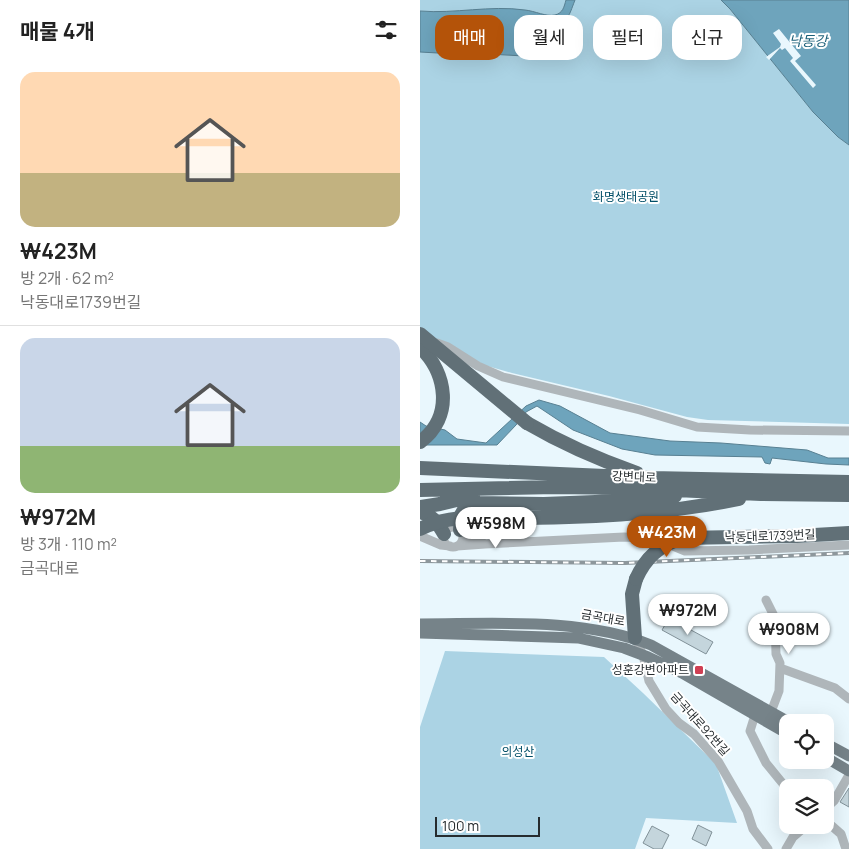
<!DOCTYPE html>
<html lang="ko">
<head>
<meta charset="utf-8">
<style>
  :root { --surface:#fff; --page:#f6f6f6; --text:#222; --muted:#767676; --line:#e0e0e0; --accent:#b45309 }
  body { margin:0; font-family:Manrope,"Noto Sans KR",sans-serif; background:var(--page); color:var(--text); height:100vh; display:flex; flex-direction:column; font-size:19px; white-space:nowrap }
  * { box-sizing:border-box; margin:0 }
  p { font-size:16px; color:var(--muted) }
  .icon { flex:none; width:28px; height:28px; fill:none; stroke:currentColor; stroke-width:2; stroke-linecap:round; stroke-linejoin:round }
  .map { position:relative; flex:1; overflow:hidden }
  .side { display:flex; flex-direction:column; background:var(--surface); width:420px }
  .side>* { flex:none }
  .guide { position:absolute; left:15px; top:15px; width:339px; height:45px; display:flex; gap:10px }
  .fabs { position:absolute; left:359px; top:714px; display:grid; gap:10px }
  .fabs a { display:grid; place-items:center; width:55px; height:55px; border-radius:10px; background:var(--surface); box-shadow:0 5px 20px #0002; font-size:25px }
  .scale { position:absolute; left:15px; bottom:12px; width:105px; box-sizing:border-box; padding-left:5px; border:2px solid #262c2f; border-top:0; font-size:14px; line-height:18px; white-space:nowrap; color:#262c2f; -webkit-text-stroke:4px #fff; paint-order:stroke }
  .price { position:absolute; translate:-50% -42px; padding:0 11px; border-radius:18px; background:#fff; color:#222; font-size:16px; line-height:32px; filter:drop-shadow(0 1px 2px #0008) }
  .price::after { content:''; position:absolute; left:50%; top:30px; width:15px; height:11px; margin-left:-8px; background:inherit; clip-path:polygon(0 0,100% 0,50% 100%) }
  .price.current { background:var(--accent); color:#fff }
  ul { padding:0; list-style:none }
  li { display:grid; align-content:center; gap:10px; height:265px; padding:0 20px }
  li+li { border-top:1px solid var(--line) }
  li span { display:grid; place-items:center; height:155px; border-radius:15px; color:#555 }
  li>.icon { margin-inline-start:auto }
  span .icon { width:90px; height:90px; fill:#fffc; stroke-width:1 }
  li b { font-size:21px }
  h2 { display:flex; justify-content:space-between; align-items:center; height:60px; padding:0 20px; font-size:21px }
  .tag { padding:0 18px; border-radius:15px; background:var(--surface); box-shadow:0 5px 20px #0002; font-size:18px; line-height:45px }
  .tag.current { background:var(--accent); color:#fff }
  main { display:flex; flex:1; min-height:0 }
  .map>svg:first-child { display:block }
  .green { fill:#abd3e4 }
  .water { fill:#6ea4bc; stroke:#588092 }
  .pier { fill:#e9f7fd }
  .building { fill:#c4d5dc; stroke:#819198 }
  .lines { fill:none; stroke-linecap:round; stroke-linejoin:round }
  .minor { stroke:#afb6ba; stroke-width:9 }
  .major { stroke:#768389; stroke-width:11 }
  .highway { stroke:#617077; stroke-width:14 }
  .rail-casing { stroke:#8d979c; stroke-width:4 }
  .rail { stroke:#fff; stroke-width:2; stroke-dasharray:5.5; stroke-linecap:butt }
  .highway-bridge { stroke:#617077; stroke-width:14 }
  .poi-dot { fill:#cf3f53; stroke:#fff; stroke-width:2 }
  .labels { text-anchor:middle; stroke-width:4; stroke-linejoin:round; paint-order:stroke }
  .park-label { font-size:12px; fill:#004e67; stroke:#fff }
  .street-label { font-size:12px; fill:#262c2f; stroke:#fff }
  .poi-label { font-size:12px; fill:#262c2f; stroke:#fff; text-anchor:end }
  .water-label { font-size:14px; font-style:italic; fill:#1a5f78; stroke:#fff }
</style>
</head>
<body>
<main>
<section class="side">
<h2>매물 4개<svg class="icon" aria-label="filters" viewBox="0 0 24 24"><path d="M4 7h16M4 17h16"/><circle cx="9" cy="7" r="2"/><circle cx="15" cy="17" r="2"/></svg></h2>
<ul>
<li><span style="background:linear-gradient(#ffd9b3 65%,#c2b280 0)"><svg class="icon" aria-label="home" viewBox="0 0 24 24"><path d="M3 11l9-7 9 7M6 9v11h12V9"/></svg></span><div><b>₩423M</b><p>방 2개 · 62 m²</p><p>낙동대로1739번길</p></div></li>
<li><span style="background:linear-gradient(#c9d6e8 70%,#8fb573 0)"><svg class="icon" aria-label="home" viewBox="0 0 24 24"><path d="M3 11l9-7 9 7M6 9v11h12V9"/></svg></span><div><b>₩972M</b><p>방 3개 · 110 m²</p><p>금곡대로</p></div></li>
</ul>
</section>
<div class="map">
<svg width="429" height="849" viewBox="0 0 429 849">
  <rect width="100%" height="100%" fill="#e9f7fd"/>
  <path class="green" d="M0 0H301L310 9 393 112 418 137 429 145V424L288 420 267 417 189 396 92 373 57 363 0 333Z
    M25 651 184 657 223 693 296 764 317 823 226 818 215 849H0V727Z"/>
  <path class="water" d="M146 0H155C148 18 149 21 130 26 126 26 121 27 119 30 110 37 113 50 104 56 69 53 35 55 0 52V11C35 14 70 5 105 10 115 11 126 17 135 15 143 13 144 7 146 0Z
    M301 0H429V145L418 137 393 112 310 9Z
    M119 400 140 406 190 433 250 441 301 443 387 450 408 458H429V465L406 464 352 458 350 464 345 463 342 457 235 455 202 449 153 430 117 406 106 412 96 425 77 445H5L0 444V422L6 426 25 430 37 439 66 443 106 406Z"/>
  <path class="pier" d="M359 29 381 56 375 61 396 85 393 88 370 61 373 58 365 48 362 50 360 48 349 60 346 57 360 47 361 44 353 33Z"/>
  <path class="building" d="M249 618 293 642 286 654 242 630Z
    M429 788V807L420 802Z
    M278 825 292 832 286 846 272 839Z
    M232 826 249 835 242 849H234L223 843Z"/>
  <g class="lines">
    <path class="minor" d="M17 343 28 347 58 366 83 377 220 410 277 427 330 430 429 431
      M23 537a10 10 0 1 1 20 0a10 10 0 1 1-20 0Z
      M0 536 21 545 30 546
      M65 544 204 537 236 539 265 551 329 550 429 545
      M37 546 65 544 42 534
      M346 600 355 618 356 654 360 663 359 691 351 712
      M215 638 223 655 229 681 246 709 259 723 274 734 298 761 327 811 333 829 348 849
      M360 668 415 688 429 699
      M335 715 330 731 346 763 368 790
      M405 809 414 801 429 775
      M405 820 421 834 426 849
      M366 849 373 837 387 825"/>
    <path class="major" d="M0 624C74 624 163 617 231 645L369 722
      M0 633 158 638 204 648 228 657 262 673 368 734
      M405 743 429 756
      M405 757 429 771"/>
    <path class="highway" d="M0 347C27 373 34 417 0 442
      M107 423C143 444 177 459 217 473
      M0 468 231 478 429 482
      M0 490 135 487 213 488 341 494 429 495
      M0 507 20 504 53 496
      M0 512C12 515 18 523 24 534
      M81 518C161 518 241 515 319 499
      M40 530 41 515 45 508 56 503 124 504 227 500 255 496
      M262 538 377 536 429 533
      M215 638 212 594 216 579"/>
    <defs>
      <path id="rail" d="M0 561 205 563 429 553"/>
    </defs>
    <use href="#rail" class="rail-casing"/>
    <use href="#rail" class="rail"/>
    <path class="highway-bridge" d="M0 334 107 423
      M0 529C26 516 53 517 81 518
      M216 579C226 557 239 546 262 538"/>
  </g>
  <rect class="poi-dot" x="274" y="665" width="10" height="10" rx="2.5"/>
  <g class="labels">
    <g class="park-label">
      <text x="206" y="201">화명생태공원</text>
      <text x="98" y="756">의성산</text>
    </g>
    <g class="street-label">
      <text transform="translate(214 477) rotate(2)" y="4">강변대로</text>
      <text transform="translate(350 536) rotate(-2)" y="4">낙동대로1739번길</text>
      <text transform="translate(183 618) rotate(10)" y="4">금곡대로</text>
      <text transform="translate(280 724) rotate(48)" y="4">금곡대로92번길</text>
    </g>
    <g class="poi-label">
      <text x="269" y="674">성훈강변아파트</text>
    </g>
    <g class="water-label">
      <text x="388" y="46">낙동강</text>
    </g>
  </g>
</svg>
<div class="fabs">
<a><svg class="icon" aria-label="locate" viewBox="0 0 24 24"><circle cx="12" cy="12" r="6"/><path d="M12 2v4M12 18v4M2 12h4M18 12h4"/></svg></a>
<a><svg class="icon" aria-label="layers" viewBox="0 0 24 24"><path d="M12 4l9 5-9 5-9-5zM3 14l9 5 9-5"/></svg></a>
</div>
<div class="scale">100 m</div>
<b class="price" style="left:76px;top:549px">₩598M</b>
<b class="price current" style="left:247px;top:558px">₩423M</b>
<b class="price" style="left:268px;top:636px">₩972M</b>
<b class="price" style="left:369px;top:655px">₩908M</b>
<div class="guide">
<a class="tag current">매매</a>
<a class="tag">월세</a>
<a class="tag">필터</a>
<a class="tag">신규</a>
</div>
</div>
</main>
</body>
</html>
